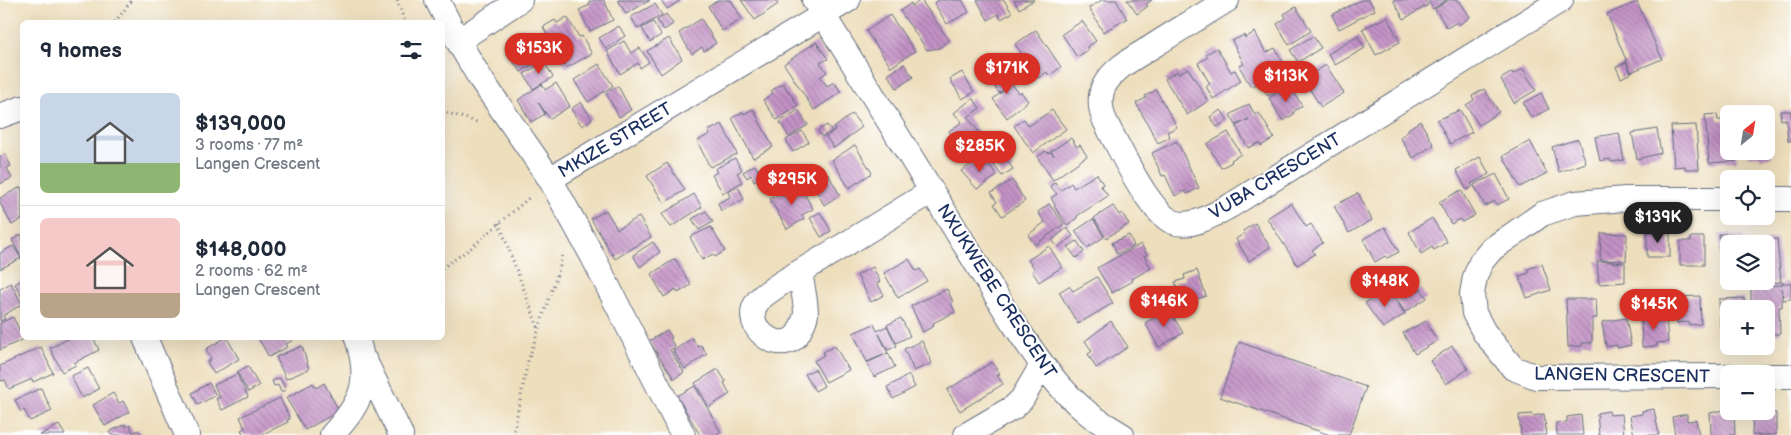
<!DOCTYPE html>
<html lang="en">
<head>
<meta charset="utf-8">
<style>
  :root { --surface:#fff; --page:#f2f2f3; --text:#1f2937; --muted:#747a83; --line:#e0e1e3; --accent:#d93025 }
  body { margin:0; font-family:"Balsamiq Sans",sans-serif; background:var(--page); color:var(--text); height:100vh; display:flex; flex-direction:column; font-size:19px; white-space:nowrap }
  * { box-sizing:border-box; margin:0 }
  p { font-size:16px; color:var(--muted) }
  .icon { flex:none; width:28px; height:28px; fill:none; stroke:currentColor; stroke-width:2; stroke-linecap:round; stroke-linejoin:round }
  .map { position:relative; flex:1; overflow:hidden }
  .details { position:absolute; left:20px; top:20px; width:425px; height:320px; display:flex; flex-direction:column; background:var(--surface); border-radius:8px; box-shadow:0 5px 20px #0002 }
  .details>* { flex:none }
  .needle { width:32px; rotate:30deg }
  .controls { position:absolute; left:1720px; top:105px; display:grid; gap:10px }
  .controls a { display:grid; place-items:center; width:55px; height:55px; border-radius:8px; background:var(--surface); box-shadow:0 5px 20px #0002; font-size:25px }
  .price { position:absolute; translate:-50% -42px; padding:0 11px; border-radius:18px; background:var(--accent); color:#fff; font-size:16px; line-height:32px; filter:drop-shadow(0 1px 2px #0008) }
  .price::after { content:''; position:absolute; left:50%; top:30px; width:15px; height:11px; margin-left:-8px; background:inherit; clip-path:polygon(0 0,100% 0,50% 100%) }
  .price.selected { background:#222; color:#fff }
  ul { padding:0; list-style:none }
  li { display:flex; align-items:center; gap:15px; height:125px; padding:0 20px }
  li+li { border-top:1px solid var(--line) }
  li span { display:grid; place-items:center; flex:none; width:140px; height:100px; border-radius:8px; color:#555 }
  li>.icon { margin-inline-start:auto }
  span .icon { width:60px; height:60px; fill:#fffc; stroke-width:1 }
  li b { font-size:21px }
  h2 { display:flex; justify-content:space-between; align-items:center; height:60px; padding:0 20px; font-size:21px }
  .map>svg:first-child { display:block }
  .building { fill:url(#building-back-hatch) }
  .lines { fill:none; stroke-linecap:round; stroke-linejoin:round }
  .minor-casing { stroke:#646c7f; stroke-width:26 }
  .path { stroke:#646c7f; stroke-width:3; stroke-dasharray:1 4; stroke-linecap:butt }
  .minor { stroke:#fff; stroke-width:24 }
  .labels { text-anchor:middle; stroke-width:4; stroke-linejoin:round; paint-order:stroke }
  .street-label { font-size:18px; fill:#1b2f5e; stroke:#fff }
</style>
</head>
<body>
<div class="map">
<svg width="1791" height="435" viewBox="0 0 1791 435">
  <defs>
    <pattern id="building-back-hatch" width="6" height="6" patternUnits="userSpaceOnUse" patternTransform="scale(1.25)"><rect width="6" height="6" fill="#c392c5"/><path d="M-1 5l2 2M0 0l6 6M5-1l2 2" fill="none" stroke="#9e78a3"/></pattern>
  </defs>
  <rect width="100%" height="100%" fill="#fff"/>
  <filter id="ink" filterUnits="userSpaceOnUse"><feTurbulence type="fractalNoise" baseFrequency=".02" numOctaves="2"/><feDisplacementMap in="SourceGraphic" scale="10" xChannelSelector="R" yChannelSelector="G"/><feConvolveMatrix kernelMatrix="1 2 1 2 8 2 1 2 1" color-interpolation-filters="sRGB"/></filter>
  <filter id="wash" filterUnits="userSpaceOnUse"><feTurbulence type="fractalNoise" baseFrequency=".0096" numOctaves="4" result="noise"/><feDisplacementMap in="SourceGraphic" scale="20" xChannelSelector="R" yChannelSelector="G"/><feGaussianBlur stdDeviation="1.12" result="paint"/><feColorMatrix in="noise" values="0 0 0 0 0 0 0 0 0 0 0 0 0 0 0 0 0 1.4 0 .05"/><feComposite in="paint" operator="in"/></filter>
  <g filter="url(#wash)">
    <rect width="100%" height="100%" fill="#eddebc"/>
    <g id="blocks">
      <path class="building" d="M594 0H604L613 20 590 31 579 10 590 5 589 2Z
        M618 0H650L626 14Z
        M661 0H681L667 9Z
        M719 0H731L742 19 722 31 708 6Z
        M741 0H775L778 4 755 20Z
        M921 0 949 40 939 48 927 50 900 11 911 3 912 6Z
        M939 0H962L969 12 947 24 934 3Z
        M977 0H1004L1012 13 1001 19 998 14 988 20Z
        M1014 0H1034L1019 9Z
        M1102 0H1116L1127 19 1103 32 1089 8Z
        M1127 0H1152L1146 4 1148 6 1137 14Z
        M1361 0H1369L1375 10 1339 29 1332 15Z
        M1393 0H1425L1428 5 1404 19Z
        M1428 0H1447L1433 9Z
        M1449 0H1459L1470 17 1459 25 1457 22 1447 28 1435 9Z
        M1637 2 1662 59 1631 72 1607 14Z
        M655 4 662 15 638 29 631 17Z
        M1296 7 1311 31 1289 45 1277 24 1286 18 1284 14Z
        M666 14 673 24 664 30 657 20Z
        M890 15 915 51 891 67 866 31Z
        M567 17 579 37 582 36 592 54 566 68 543 27 555 20 557 23Z
        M1387 17 1400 42 1376 55 1362 29Z
        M701 19 716 43 704 51 702 47 692 54 679 33Z
        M1082 21 1096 41 1087 47 1088 50 1077 57 1062 34Z
        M653 22 661 35 650 42 642 28Z
        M619 26 625 36 606 49 599 38Z
        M1036 30 1061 67 1049 76 1047 72 1038 78 1015 44Z
        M527 32 544 57 521 72 506 52 517 44 515 40Z
        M1255 32 1266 53 1275 48 1286 68 1251 87 1239 66 1244 64 1232 41 1244 35 1245 38Z
        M1313 36 1321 48 1298 62 1290 50Z
        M1358 36 1365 48 1335 65 1328 54Z
        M669 38 682 59 661 74 647 51Z
        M624 41 631 53 640 48 649 62 640 68 638 63 620 74 607 51Z
        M816 42 828 59 820 63 827 72 820 77 827 86 834 82 841 92 814 110 784 64Z
        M1217 48 1231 72 1235 70 1241 81 1213 99 1206 86 1210 84 1198 63 1208 57 1206 54Z
        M544 62 553 77 533 89 524 74Z
        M1626 62 1631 73 1621 78 1616 67Z
        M599 64 613 86 588 102 574 80Z
        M904 64 913 77 897 88 888 75Z
        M1326 65 1344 93 1321 107 1303 79Z
        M1188 68 1208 101 1187 115 1165 79 1177 71 1178 74Z
        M1523 69 1536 90 1514 103 1501 79 1512 72 1513 74Z
        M1001 70 1019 93 1021 92 1028 101 1007 118 993 99 1004 90 999 93 989 79Z
        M962 72 974 92 962 99 950 79Z
        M1282 73 1288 84 1268 96 1261 85Z
        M556 83 570 106 550 119 538 102 545 114 531 122 518 100 542 84 545 90Z
        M783 83 798 106 777 120 763 100 773 93 771 91Z
        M1290 85 1302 106 1293 112 1294 114 1283 121 1269 98Z
        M618 86 631 110 619 117 606 93Z
        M1484 89 1499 112 1479 125 1466 105 1474 100 1472 96Z
        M1156 90 1177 127 1167 132 1170 137 1158 143 1136 103 1146 98 1145 96Z
        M1541 93 1549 109 1531 118 1523 103Z
        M973 98 980 108 968 117 983 138 960 154 952 143 955 141 949 131 962 122 954 113Z
        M581 102 592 119 582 126 571 109Z
        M1249 104 1255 115 1259 113 1274 138 1261 146 1259 143 1248 148 1236 126 1249 119 1236 125 1230 115Z
        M753 109 773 147 753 158 732 118 743 112 744 114Z
        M798 110 808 125 789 137 780 122Z
        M1052 110 1066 129 1033 153 1014 126 1024 119 1029 126Z
        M1221 110 1228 120 1217 127 1210 117Z
        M1460 110 1472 132 1450 144 1437 120Z
        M1780 111H1791V141H1788L1786 119 1781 120Z
        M852 114 862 127 834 148 826 137 835 130 834 128Z
        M1717 114 1718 120H1729V151H1736L1737 161 1709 163 1705 115Z
        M1420 121 1434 145 1413 158 1400 137 1409 131 1408 129Z
        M722 124 737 154 710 167 697 141 710 134 708 131Z
        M827 125 832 131 822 137 818 130Z
        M1696 125 1699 169H1685V166L1674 167 1671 126Z
        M1657 129 1661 153 1637 159 1632 133Z
        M802 131 809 142 793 152 786 140Z
        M1766 131H1769L1772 157 1760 158V155L1749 157 1748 151H1766Z
        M1228 132 1241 154 1231 160 1232 162 1221 168 1207 144Z
        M1619 133 1624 160 1611 162 1610 159 1600 161 1595 137Z
        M1071 138 1077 147 1080 145 1087 156 1053 180 1037 157 1046 151 1048 153 1051 152 1054 156 1051 151Z
        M1578 139 1586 163 1559 172 1552 147Z
        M1177 141 1199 188 1187 194 1185 191 1175 196 1165 175 1162 176 1152 153Z
        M1530 141 1547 173 1520 187 1503 156Z
        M855 145 872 173 849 188 832 160Z
        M998 148 1013 169 1002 176 987 155Z
        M5 154 11 166 7 168 12 178 0 184V157Z
        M984 156 997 176 977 189 961 171Z
        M1480 157 1489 174 1471 184 1473 186 1467 190 1456 170Z
        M735 158 742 170 737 173 742 182 723 193 712 175 717 172 715 169Z
        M667 163 685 190 664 203 647 176Z
        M755 165 762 176 754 181 751 175 747 178 743 172Z
        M828 174 840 195 824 205 815 189 820 186 817 180Z
        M1097 174 1103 184 1101 186 1108 196 1077 216V218L1067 225 1054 206 1055 205 1051 198 1057 194 1050 186 1055 182 1061 190 1071 183 1074 188Z
        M1496 174 1509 199 1497 205 1495 201 1485 206 1474 185Z
        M1012 180 1025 201 1002 216 994 204 997 202 991 193Z
        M800 186 813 209 802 215 804 219 787 229 770 199 789 188 791 191Z
        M21 187 22 191V219L12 225 0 203V198Z
        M738 187 744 199 721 211 718 203 730 197 728 192Z
        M1461 190 1475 215 1462 222 1460 219 1451 224 1439 202Z
        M1358 193 1372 220 1349 233 1334 206Z
        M694 194 702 207 671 227 662 214Z
        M1291 203 1306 227 1311 224 1323 243 1312 250 1315 254 1297 265 1267 218Z
        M1049 204 1064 224 1035 245 1028 235 1045 222 1038 212Z
        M1113 206 1119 215 1122 213 1129 224 1106 238 1094 218Z
        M606 210 617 229 639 217 651 237 615 259 591 219Z
        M706 211 713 222 699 230 692 219Z
        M820 212 831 231 821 237 810 218Z
        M1432 218 1447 242 1434 250 1432 247 1421 254 1409 232Z
        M1093 219 1104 237 1087 248 1075 231Z
        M1255 223 1270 247 1249 261 1236 239 1245 233 1243 231Z
        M711 227 725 251 715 257 713 254 702 260 690 237Z
        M1385 227 1399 252 1387 258 1385 256 1375 262 1363 239Z
        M1067 228 1073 236 1058 247 1052 240Z
        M1647 232H1670V257H1647Z
        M1601 233 1627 234 1626 261 1600 260Z
        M22 234V259L12 240Z
        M1719 234H1731V236H1743L1744 244H1729V262L1721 263Z
        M1129 235 1134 246 1117 254 1112 243Z
        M1691 237H1704V265H1680V241H1691Z
        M1777 239 1781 282 1752 284V281H1766V244H1765V240Z
        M1077 241 1084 252 1076 258 1068 247Z
        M653 242 660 252 640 267 633 255Z
        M1141 244 1147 255 1144 256 1151 268 1132 279 1133 281 1112 293 1097 268Z
        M13 246 21 258 0 269V253Z
        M1049 246 1062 267 1039 282 1032 271 1035 269 1028 260Z
        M675 259 691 285 678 293 676 289 664 297 651 274Z
        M909 259 916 271 920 269 927 281 898 298 884 273Z
        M1597 261 1625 263V282L1599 284Z
        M1542 264 1551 290 1527 298 1519 276 1529 273 1528 269Z
        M873 267 880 282 877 283 884 295 871 302 857 275Z
        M1197 270 1206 296 1183 304 1175 282 1185 279 1184 275Z
        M1097 277 1113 303 1078 324 1059 292 1069 286 1073 291Z
        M22 280V297L15 284Z
        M1411 281 1417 291 1421 289 1427 298 1405 312 1392 293Z
        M11 283 22 304 3 316 5 319 0 321V289Z
        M1782 283H1791V299L1783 300 1782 288V307H1779L1780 334H1766V309L1751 308V286L1782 285Z
        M1387 288 1405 314 1383 328 1365 303Z
        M947 289 953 302 951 303 955 312 933 323 934 326 923 332 911 306Z
        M1700 296 1701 324 1689 325V322L1677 323 1676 297Z
        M1744 298 1745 309H1729V327H1720L1719 299Z
        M1566 299H1596L1597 318H1592V343H1582V346L1568 347Z
        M1169 309 1183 333 1159 347 1145 323Z
        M1666 316 1668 342 1657 343V346L1642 347 1641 317Z
        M13 317 24 339 0 350V323Z
        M901 318 910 336 896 343 887 325Z
        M1626 318 1631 345 1617 348V345L1606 347 1602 322Z
        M1111 321 1128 347 1096 368 1088 354 1092 351 1085 341Z
        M1426 321 1437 341 1415 354 1403 333Z
        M874 324 877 331 887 326 897 346 888 350 879 334 888 353 867 362 853 333Z
        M667 330 672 338 670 339 675 347 670 350 684 372 674 379 649 341Z
        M70 338H89L91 340 94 339 99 350 74 363 76 365 62 372 50 348Z
        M225 338H227L239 359 214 374 207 362 211 359 206 349Z
        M258 338H296L286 344 287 347 269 357Z
        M692 338 698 347 701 345 707 354 685 369 673 351Z
        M922 341 932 363 914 371 904 349Z
        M1239 342 1366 387 1349 435H1330L1220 397Z
        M302 346 309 369 286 379 276 357Z
        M835 346 849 370 826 382 814 361 824 355 823 352Z
        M1452 346 1468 369 1446 384 1430 361Z
        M41 347 53 373 33 382 32 379 9 389 5 380 1 381 0 377V366Z
        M888 353 895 367 874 377 867 363Z
        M992 362 1000 374 997 375 1003 384 960 411 947 390Z
        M248 366 259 386 248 392 237 372Z
        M88 368 99 389 82 398 71 376Z
        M718 369 726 382 724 383 730 394 709 407 695 383Z
        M815 369 824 386 815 391 805 374Z
        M237 374 248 397 222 410 216 399 220 397 214 385Z
        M909 375 915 387 893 399 887 387Z
        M280 378 286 390 281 392 278 385 274 386 272 381Z
        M209 383 216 395 198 405 192 393Z
        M313 383 316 388 324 383 339 411 305 430 286 398Z
        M695 386 721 432 715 435H700L677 396Z
        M41 388 52 411 30 421 24 410 21 412 15 400Z
        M113 393 119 403 123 401 129 412 105 426 93 405Z
        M280 398 290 419 287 420 288 422 261 435H244L241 430 245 428 240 417Z
        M1654 409 1659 435H1634L1630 416 1642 414V411Z
        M1729 409V411H1734L1735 435H1711L1710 413Z
        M1609 411 1610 415 1622 414 1624 435H1599L1597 413Z
        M1753 411 1776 413V435H1752Z
        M1532 414 1533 416 1544 414 1547 435H1521L1519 415Z
        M1687 414V421L1696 420 1699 435H1675L1672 417Z
        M1581 415 1583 435H1557L1556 423 1567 422V417Z
        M125 424 126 427 130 425 133 433 138 430 141 435H111L109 432Z
        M59 425 65 435H40Z"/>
    </g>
  </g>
  <g filter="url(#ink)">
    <use href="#blocks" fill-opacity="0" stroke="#646c7f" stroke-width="1"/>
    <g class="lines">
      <defs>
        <path id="minor" d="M437 0 458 41 480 78 550 179 593 257 683 435
          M814 0 1010 318C1033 352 1056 388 1089 414 1099 422 1111 428 1122 435
          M1227 0C1203 15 1178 30 1153 46 1136 57 1114 67 1104 86 1100 93 1100 105 1102 112 1103 119 1108 126 1111 133 1123 155 1150 213 1173 222 1192 229 1215 214 1230 206L1561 0
          M458 41 520 0
          M0 116 22 108
          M550 179 848 0
          M1729 199H1626L1575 203 1542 214 1492 249 1481 262 1475 277 1472 294 1474 313 1484 332 1513 368 1536 377 1729 376
          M1766 199H1791
          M800 272C802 286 806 300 806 314 805 320 802 326 799 332 782 361 732 322 763 296 781 282 802 271 821 259 858 237 895 214 932 191
          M145 338 187 435
          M365 361 401 435
          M1766 376H1791
          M332 435C363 401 371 382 357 338
          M966 435 1014 407 1022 399 1042 365"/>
      </defs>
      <use href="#minor" class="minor-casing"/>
      <path class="path" d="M397 0 405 22
        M115 22 132 0
        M442 111 480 123
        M499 223 539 330
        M442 268 471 248 531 196
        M513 435 528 361 560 266 562 254"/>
      <use href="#minor" class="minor"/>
    </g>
  </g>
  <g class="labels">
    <g class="street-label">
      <text transform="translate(615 140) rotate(-31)" y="6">MKIZE STREET</text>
      <text transform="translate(1275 176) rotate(-31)" y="6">VUBA CRESCENT</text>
      <text transform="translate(997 291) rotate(57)" y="6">NXUKWEBE CRESCENT</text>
      <text transform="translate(1622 375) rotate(1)" y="6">LANGEN CRESCENT</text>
    </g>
  </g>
</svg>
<div class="controls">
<a><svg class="needle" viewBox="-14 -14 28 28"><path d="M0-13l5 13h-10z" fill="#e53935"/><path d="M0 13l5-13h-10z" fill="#747a83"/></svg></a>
<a><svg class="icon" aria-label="locate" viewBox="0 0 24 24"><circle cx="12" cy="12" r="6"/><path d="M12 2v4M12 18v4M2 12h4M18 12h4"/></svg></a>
<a><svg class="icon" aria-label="layers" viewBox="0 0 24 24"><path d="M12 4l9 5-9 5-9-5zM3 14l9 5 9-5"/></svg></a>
<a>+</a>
<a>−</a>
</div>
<b class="price" style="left:539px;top:75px">$153K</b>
<b class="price" style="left:1007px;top:95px">$171K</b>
<b class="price" style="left:1286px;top:103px">$113K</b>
<b class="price" style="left:980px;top:173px">$285K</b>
<b class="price" style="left:792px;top:206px">$295K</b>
<b class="price selected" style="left:1658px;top:244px">$139K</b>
<b class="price" style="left:1385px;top:308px">$148K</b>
<b class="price" style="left:1164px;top:328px">$146K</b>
<b class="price" style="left:1654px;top:331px">$145K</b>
<section class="details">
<h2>9 homes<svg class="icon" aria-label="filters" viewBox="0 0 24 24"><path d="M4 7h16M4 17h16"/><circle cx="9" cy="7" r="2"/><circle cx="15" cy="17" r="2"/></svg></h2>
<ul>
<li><span style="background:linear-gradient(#c9d6e8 70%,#8fb573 0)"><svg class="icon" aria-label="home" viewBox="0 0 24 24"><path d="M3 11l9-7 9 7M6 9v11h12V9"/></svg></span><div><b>$139,000</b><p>3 rooms · 77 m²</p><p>Langen Crescent</p></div></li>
<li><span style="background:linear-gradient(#f6c9c9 75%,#b9a48a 0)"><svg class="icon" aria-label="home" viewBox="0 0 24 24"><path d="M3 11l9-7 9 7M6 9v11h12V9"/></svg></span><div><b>$148,000</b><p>2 rooms · 62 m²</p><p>Langen Crescent</p></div></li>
</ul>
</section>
</div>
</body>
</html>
